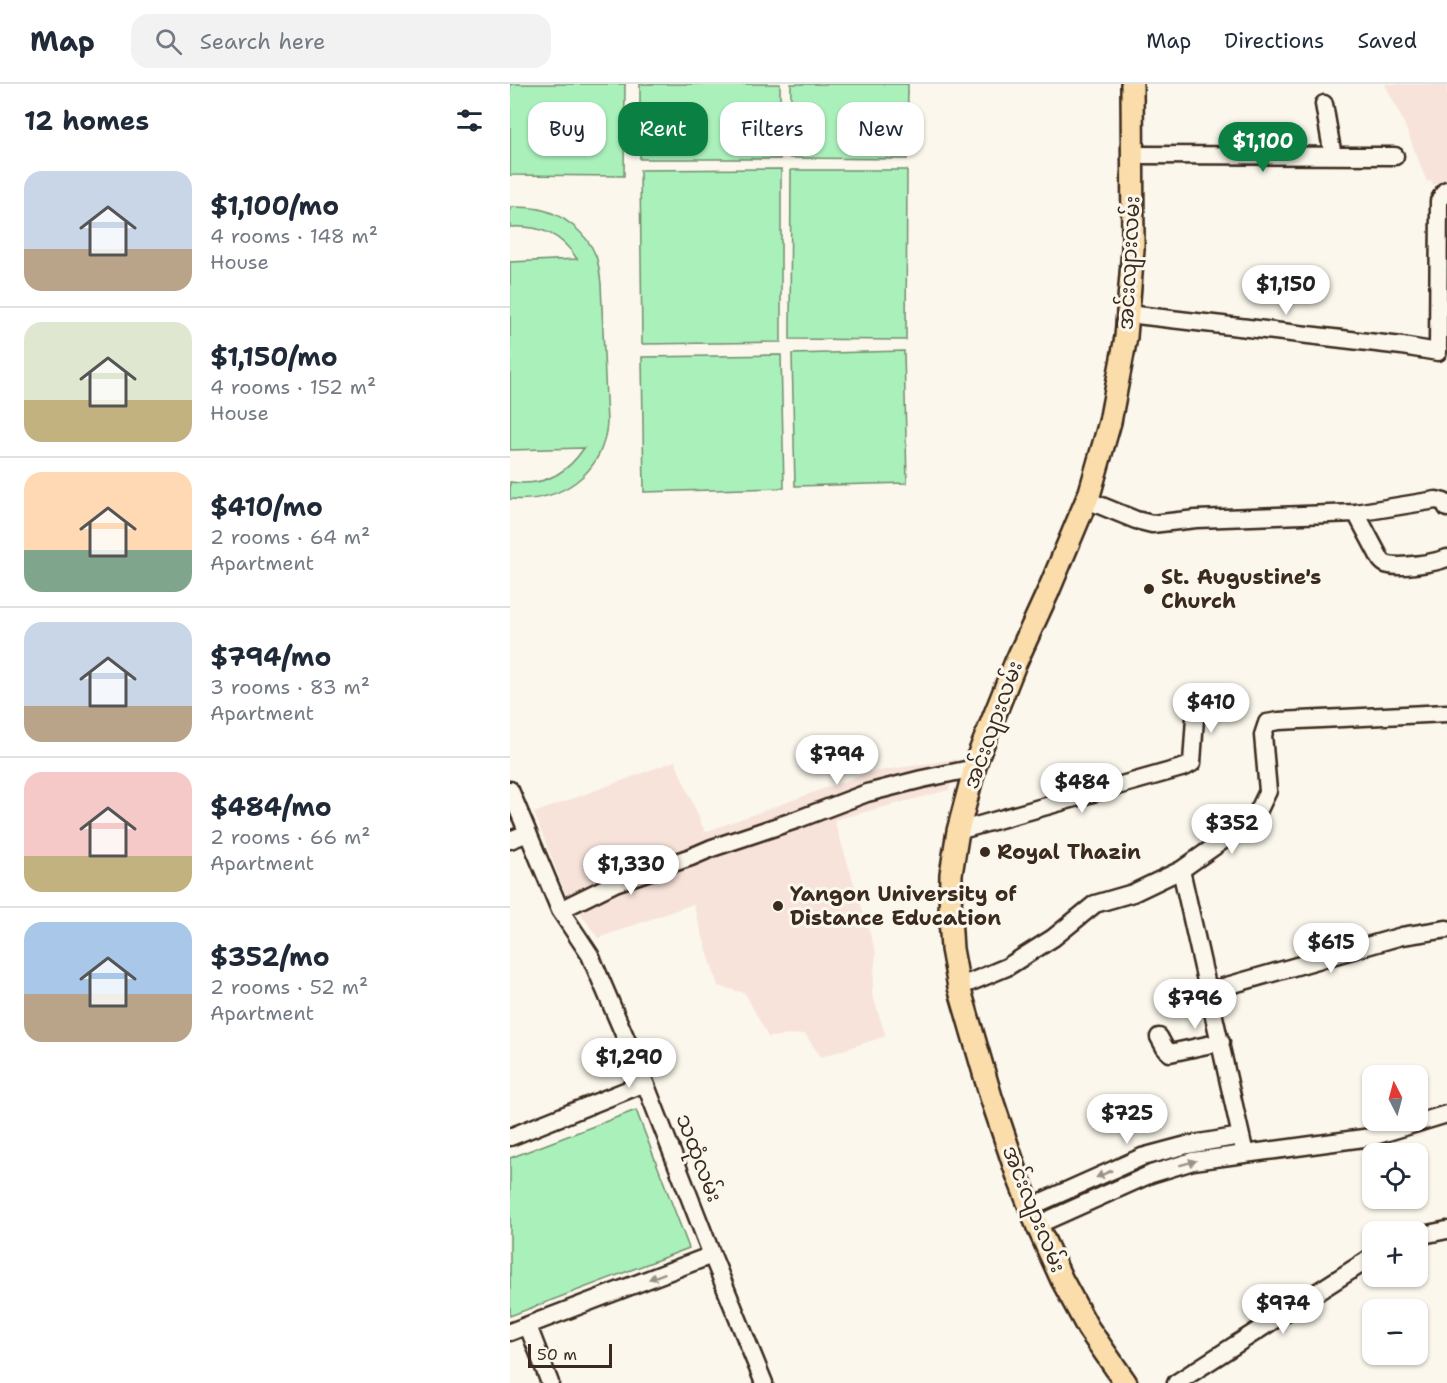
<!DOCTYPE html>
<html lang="en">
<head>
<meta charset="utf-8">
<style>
  :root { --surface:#fff; --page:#f2f2f3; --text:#1f2937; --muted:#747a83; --line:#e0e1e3; --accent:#0b8043 }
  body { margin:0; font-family:"Shantell Sans","Noto Sans Myanmar",sans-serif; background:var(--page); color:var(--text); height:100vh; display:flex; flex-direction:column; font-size:22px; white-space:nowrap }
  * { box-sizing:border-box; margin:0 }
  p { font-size:20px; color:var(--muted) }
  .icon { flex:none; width:33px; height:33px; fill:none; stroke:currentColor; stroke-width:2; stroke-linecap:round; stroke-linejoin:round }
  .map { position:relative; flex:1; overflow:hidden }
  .drawer { display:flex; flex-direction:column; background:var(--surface); width:510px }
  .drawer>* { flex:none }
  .banner { position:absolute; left:18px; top:18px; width:570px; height:54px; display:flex; gap:12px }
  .needle { width:39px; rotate:354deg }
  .controls { position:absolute; left:852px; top:981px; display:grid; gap:12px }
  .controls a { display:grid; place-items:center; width:66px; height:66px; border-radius:12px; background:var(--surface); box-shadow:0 2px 4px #0004; font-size:30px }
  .scale { position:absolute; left:18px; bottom:15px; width:84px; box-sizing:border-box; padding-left:6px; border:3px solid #3b2a1e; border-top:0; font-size:16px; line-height:21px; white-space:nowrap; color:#3b2a1e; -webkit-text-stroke:4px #fbf7ec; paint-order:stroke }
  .price { position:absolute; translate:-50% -51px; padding:0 14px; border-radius:21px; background:#fff; color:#222; font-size:20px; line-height:39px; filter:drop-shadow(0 2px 3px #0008) }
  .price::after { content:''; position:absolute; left:50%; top:36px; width:18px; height:14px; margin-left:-9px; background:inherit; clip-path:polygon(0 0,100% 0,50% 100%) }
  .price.current { background:var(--accent); color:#fff }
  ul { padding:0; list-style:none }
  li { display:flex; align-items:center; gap:18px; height:150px; padding:0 24px }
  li+li { border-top:2px solid var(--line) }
  li span { display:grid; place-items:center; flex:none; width:168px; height:120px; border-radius:18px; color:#555 }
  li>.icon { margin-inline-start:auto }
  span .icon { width:72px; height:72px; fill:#fffc; stroke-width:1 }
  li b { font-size:26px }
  h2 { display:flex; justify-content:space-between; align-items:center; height:72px; padding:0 24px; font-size:26px }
  .pill { padding:0 21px; border-radius:18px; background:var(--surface); box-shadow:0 2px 4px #0004; font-size:21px; line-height:54px }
  .pill.current { background:var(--accent); color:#fff }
  header { display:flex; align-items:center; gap:36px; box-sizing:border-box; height:84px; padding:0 30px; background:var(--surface); border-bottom:2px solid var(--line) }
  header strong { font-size:28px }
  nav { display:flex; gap:33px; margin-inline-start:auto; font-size:21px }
  .search { width:420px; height:54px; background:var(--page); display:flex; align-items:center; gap:15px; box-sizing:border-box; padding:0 21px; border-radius:18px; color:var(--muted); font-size:22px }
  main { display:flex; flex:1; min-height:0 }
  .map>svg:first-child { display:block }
  .built { fill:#f7e3da }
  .green { fill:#aaf0bb; stroke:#728d6c; stroke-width:1.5 }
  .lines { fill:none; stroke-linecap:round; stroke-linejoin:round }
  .minor-casing { stroke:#3b2a1e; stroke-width:21 }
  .major-casing { stroke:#3b2a1e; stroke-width:26 }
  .minor { stroke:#fbf7ec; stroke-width:16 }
  .major { stroke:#faddab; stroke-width:21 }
  .oneway { fill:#9b9085 }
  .poi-dot { fill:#3b2a1e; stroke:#fbf7ec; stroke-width:2 }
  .labels { text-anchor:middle; stroke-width:6; stroke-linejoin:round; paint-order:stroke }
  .street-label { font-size:21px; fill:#3b2a1e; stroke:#fbf7ec }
  .poi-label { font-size:21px; font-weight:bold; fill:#3b2a1e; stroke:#fbf7ec; text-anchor:start }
</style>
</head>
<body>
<header>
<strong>Map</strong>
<div class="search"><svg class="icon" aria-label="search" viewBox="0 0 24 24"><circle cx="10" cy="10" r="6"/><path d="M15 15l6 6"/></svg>Search here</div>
<nav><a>Map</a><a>Directions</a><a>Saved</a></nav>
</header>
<main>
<section class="drawer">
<h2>12 homes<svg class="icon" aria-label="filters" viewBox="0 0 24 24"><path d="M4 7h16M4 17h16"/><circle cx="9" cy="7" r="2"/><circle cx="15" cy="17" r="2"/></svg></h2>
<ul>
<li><span style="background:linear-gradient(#c9d6e8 65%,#b9a48a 0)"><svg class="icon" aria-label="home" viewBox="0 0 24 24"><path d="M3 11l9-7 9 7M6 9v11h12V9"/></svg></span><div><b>$1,100/mo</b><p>4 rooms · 148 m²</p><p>House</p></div></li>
<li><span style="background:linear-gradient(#dfe7d0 65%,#c2b280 0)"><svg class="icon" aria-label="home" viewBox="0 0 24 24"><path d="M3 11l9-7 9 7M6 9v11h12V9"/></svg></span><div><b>$1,150/mo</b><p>4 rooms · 152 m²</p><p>House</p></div></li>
<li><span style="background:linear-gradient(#ffd9b3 65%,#7fa58c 0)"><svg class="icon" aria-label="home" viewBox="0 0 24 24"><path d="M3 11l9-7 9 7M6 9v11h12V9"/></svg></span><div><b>$410/mo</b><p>2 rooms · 64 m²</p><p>Apartment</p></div></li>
<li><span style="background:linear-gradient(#c9d6e8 70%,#b9a48a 0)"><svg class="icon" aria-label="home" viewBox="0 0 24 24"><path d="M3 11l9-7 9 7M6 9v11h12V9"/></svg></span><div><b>$794/mo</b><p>3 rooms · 83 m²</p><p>Apartment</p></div></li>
<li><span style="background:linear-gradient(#f6c9c9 70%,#c2b280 0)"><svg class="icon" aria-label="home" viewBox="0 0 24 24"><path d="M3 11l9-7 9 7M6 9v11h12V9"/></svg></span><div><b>$484/mo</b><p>2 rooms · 66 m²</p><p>Apartment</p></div></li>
<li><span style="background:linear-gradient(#a9c7e8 60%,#b9a48a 0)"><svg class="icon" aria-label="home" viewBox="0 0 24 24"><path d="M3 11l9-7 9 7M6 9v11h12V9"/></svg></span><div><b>$352/mo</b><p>2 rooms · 52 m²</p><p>Apartment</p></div></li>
</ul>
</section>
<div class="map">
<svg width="937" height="1299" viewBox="0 0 937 1299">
  <rect width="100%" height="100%" fill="#fbf7ec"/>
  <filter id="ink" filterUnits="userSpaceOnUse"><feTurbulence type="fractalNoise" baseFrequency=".0167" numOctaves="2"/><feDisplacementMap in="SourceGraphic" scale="12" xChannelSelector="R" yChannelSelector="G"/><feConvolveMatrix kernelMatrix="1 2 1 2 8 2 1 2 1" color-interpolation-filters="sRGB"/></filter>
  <g filter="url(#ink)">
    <path class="built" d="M875 0H937V94L923 101 921 96 917 98 893 37Z
      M446 675 439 706 324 736 366 869 362 910 376 952 311 973 295 950 258 953 235 909 208 902 183 820 88 854 55 808 24 729 165 677 195 748 357 689Z"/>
    <path class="green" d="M0 0H115L114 92 0 91Z
      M130 0H270V75H130Z
      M281 0H398L397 75 280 74Z
      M271 85V258L132 260 130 86Z
      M281 86H397L396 256 280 255Z
      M0 123C9 123 19 123 29 125 53 130 77 149 86 172 89 181 90 190 91 200L97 339C93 391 50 419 0 415V398C32 403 56 391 74 364L0 366V178L67 175C51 150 30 141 0 143Z
      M394 267 397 399 285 402 282 270Z
      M271 271 274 404 134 408 132 273Z
      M126 1026 179 1164 0 1232V1074Z"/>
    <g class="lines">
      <defs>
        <path id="minor" d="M814 20 823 72
          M622 71 885 72
          M618 230 892 262 928 268 929 117 935 107 937 106
          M577 416 626 436 642 440 686 435 846 429 926 416 934 418 937 424
          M846 429 871 476C874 479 874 480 879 481 892 484 924 479 937 474
          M0 706 50 826 80 871 135 999 202 1171 254 1299
          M448 747 675 683 682 679 686 619
          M0 756 18 749
          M671 786 735 1070
          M50 826 105 799 181 773 202 764 286 736 357 709 412 695 465 684
          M449 903 497 883 543 854 585 820 623 809 671 786 745 734 758 707 753 651 757 639 769 637 937 629
          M699 907 892 852 937 845
          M649 953 655 964 660 969 711 958
          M0 1053 135 999
          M520 1123 632 1073 677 1061 731 1052
          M527 1141 641 1090 683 1077 861 1053 937 1030
          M908 1152 937 1146
          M18 1242 40 1299
          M0 1248 202 1171
          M666 1299 862 1173"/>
        <path id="major" d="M616 1299 578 1244 552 1196 527 1141 508 1093 481 1013 449 903 442 865 440 833 441 790 448 747 467 675 505 580 538 508 580 408 600 338 616 253 623 165 622 0"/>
      </defs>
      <use href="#minor" class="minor-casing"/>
      <use href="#major" class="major-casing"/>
      <use href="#minor" class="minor"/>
      <use href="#major" class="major"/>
    </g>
    <defs><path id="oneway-solid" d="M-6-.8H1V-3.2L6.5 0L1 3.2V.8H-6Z" transform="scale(1.5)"/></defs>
    <g class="oneway">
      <use href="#oneway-solid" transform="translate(678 1079) rotate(-15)"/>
      <use href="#oneway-solid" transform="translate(594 1090) rotate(156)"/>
      <use href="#oneway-solid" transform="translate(147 1192) rotate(159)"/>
    </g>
  </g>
  <g class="poi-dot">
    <circle cx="639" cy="505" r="6"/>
    <circle cx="475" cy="768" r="6"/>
    <circle cx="268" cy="822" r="6"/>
  </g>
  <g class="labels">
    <g class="street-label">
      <text transform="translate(619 179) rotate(-87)" y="7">အင်းလျားလမ်း</text>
      <text transform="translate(483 641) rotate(-70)" y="7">အင်းလျားလမ်း</text>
      <text transform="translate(189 1074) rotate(69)" y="7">သထုံလမ်း</text>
      <text transform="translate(524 1125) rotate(68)" y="7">အင်းလျားလမ်း</text>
    </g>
    <g class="poi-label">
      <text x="651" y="500">St. Augustine's<tspan x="651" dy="24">Church</tspan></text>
      <text x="487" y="775">Royal Thazin</text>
      <text x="280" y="817">Yangon University of<tspan x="280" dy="24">Distance Education</tspan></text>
    </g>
  </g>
</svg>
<div class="controls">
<a><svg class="needle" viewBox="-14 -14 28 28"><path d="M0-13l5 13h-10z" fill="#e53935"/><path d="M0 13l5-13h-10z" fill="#747a83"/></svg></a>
<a><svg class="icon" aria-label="locate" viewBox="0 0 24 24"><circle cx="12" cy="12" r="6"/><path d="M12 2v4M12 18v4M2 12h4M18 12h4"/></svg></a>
<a>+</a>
<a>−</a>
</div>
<div class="scale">50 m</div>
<b class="price current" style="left:753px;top:89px">$1,100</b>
<b class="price" style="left:776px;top:232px">$1,150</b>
<b class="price" style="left:701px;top:650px">$410</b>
<b class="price" style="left:327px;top:702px">$794</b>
<b class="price" style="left:572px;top:730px">$484</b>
<b class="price" style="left:722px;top:771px">$352</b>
<b class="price" style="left:121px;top:812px">$1,330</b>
<b class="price" style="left:821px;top:890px">$615</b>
<b class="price" style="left:685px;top:946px">$796</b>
<b class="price" style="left:119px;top:1005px">$1,290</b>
<b class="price" style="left:617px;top:1061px">$725</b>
<b class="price" style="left:773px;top:1251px">$974</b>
<div class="banner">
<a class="pill">Buy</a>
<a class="pill current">Rent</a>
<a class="pill">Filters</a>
<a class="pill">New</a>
</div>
</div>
</main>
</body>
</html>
